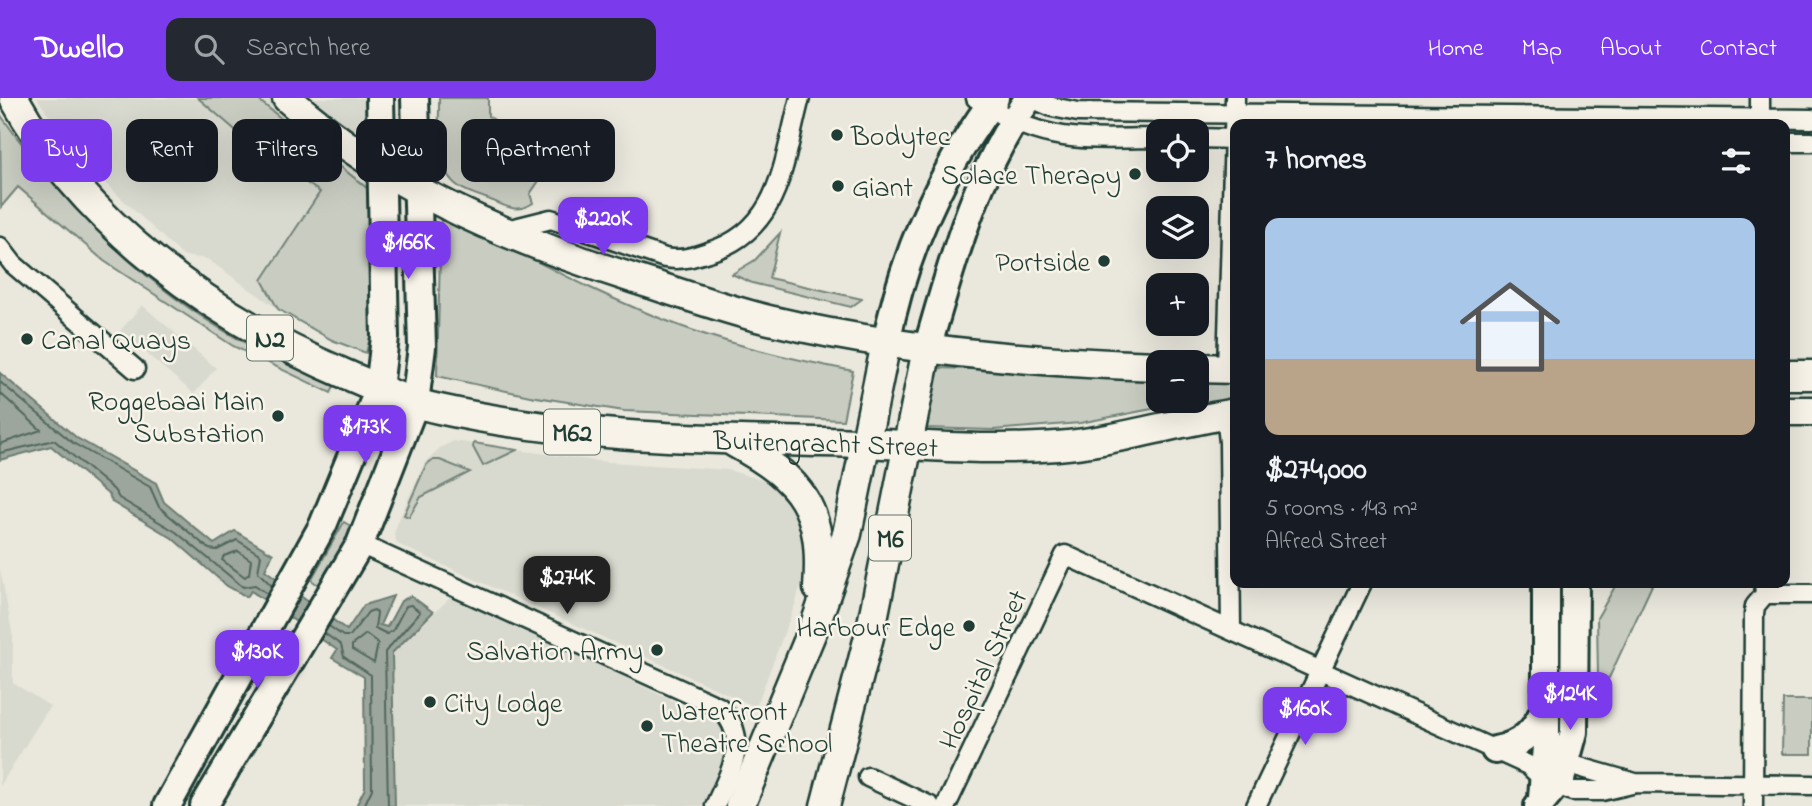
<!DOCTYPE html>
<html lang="en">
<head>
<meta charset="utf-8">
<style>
  :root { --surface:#171b24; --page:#242831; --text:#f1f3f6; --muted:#9ea1a6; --line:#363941; --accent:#7c3aed }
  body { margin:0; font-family:"Indie Flower",sans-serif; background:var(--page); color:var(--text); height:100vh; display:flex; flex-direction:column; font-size:26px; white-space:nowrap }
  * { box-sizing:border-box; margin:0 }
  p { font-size:23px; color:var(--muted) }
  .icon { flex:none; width:38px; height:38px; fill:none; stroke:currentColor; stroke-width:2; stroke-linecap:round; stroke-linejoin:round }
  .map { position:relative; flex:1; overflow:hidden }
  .sheet { position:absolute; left:1230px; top:21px; width:560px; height:469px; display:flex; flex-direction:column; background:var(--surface); border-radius:14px; box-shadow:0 7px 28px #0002 }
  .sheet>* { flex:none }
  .hud { position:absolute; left:21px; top:21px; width:665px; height:63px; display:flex; gap:14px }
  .tools { position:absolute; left:1146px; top:21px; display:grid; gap:14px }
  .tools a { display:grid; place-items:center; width:63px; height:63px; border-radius:14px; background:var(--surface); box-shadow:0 7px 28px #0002; font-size:35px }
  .price { position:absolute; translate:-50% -60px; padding:0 16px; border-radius:14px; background:var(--accent); color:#fff; font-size:23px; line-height:46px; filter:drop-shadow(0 2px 4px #0008) }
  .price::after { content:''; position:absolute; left:50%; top:42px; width:21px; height:16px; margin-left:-10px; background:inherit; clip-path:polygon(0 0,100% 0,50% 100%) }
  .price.active { background:#222; color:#fff }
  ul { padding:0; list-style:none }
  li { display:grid; align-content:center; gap:14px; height:371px; padding:0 35px }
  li+li { border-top:2px solid var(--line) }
  li span { display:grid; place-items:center; height:217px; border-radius:14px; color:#555 }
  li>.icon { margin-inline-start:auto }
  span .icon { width:126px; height:126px; fill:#fffc; stroke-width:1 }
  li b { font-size:30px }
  h2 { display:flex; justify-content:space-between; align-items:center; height:84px; padding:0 35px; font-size:30px }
  .tag { padding:0 24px; border-radius:14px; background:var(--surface); box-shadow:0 7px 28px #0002; font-size:24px; line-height:63px }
  .tag.active { background:var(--accent); color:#fff }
  header { display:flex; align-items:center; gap:42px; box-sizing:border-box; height:98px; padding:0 35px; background:var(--accent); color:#fff }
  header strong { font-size:33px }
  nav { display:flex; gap:38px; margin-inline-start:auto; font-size:24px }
  .search { width:490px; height:63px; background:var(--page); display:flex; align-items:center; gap:18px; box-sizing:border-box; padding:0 24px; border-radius:14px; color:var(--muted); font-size:26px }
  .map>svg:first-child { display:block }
  .built { fill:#d9dacf }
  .green { fill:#c8ccc1; stroke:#74847a; stroke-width:2 }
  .water { fill:#9ca69c; stroke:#6a7c72; stroke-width:2 }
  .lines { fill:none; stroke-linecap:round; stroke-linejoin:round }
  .shore { stroke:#51675e; stroke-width:2 }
  .street-casing { stroke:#1f3d34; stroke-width:23 }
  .secondary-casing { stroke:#1f3d34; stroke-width:32 }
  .primary-casing { stroke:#1f3d34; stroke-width:33 }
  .street { stroke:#f7f3e8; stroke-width:18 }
  .secondary { stroke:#f7f3e8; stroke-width:26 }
  .primary { stroke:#f7f3e8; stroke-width:28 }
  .poi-dot { fill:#1f3d34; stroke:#f7f3e8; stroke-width:2.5 }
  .labels { text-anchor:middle; stroke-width:5; stroke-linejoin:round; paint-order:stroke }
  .shield { fill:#f7f3e8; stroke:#60746a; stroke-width:2 }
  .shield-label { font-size:26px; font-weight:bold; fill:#1f3d34 }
  .poi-label { font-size:28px; fill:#1f3d34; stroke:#f7f3e8; text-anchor:start }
  .street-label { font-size:28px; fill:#1f3d34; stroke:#f7f3e8 }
</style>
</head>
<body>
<header>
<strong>Dwello</strong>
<div class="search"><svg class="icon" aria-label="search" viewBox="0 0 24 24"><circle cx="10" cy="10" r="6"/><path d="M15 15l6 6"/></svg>Search here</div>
<nav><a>Home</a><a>Map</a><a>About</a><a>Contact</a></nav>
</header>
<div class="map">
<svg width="1812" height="708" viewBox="0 0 1812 708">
  <rect width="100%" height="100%" fill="#eae8dd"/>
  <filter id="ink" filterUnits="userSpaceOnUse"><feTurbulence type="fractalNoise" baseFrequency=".0143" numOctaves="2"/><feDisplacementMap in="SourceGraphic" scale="14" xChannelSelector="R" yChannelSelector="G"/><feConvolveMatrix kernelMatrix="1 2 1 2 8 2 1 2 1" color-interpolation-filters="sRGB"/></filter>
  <g filter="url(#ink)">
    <path class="built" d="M37 0H364L372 232 366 255 332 242 278 211 207 161 183 158 106 86 63 39Z
      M142 207 216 270 194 296 120 233Z
      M454 343 596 363 728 372 773 385 785 398 799 426 805 451V471L796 504 756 609 397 446 394 436 398 423 425 364 441 349Z
      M0 470 13 539V585L50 608 0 688Z
      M454 496 724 628 731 647 708 708H395L392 555Z"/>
    <path class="green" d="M198 0H256L368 91 372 232 366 255 332 242 278 211 262 182 320 94 262 55Z
      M439 0H488V18L548 55 551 75 541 80 530 96 533 105C518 115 509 110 493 103 482 98 467 95 458 88 432 69 440 27 439 0Z
      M0 16C63 106 142 186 238 241 269 258 302 273 334 288L331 295 233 248 104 163 18 89 1 109Z
      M441 115C520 154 600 199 683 229 738 249 796 262 853 273L843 322 624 313 530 298 437 278Z
      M780 135 769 180 862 201 851 209 752 185 732 176 755 162Z
      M937 270 1158 277V303H1197V279L1235 281V301L1157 310 1080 325 993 332 925 330Z
      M474 345 517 352 483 368 473 349Z
      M432 362H440L470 374 421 399 409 419 404 417 426 367Z
      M344 424 354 430 323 490 311 482Z
      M1617 485H1653L1609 580 1598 579 1597 520Z
      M1783 602H1812V656H1782Z"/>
    <path class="water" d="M0 275 77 340 156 385 164 404 214 446 235 433 273 456 265 472 347 532 364 507 393 498 380 527 387 529 401 503 411 498 433 514 392 555 395 708H356L365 690 364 579 332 560 337 552 251 493 247 499 227 488 172 440 112 404 109 397 51 348 0 362Z"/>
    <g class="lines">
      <path class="shore" d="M0 284 73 345 150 389 159 409 209 451 217 452 237 442 261 457 258 474 272 488
        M0 295 41 332 0 346
        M0 355 54 342 114 392 119 400 176 434 243 489 255 487 268 496
        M238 453 251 462 249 476 245 479 222 462 224 458Z
        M329 528 343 538H350L368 514 374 512 377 515 375 530 387 536 393 532 406 508 411 507 420 514 385 554 388 708
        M324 535 341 547 344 559 371 577 372 691 364 708
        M366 536 378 545 374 565 352 552V547Z"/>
      <defs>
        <path id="street" d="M976 0C1039 47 1085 41 1158 40
          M1031 0 1052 9 1078 14 1812 21
          M1760 26V0
          M1197 40 1236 41
          M1785 44H1812
          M503 133 551 121 665 160C681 163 693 159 708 154 781 133 783 63 800 0
          M0 149 13 166 135 271
          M1227 271 1235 0
          M1226 317 1229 344 1231 532
          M360 446 719 609C752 640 730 673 715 708
          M1765 496H1812
          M1555 662 1635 685
          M868 679 930 708
          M946 708 1065 457 1528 667 1541 679 1572 693H1602L1636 685 1812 687
          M1256 708 1362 485
          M1753 708 1754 516 1755 508 1765 496 1764 485"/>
        <path id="secondary" d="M886 245C904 154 940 74 995 0
          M927 251C952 165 976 73 1029 0
          M1495 652C1522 647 1537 632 1546 607
          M1542 700 1546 648V485
          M167 708 323 427 379 291 385 239 380 0
          M204 708 360 446 415 305 422 249 415 0
          M1538 708 1561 681 1574 634 1575 485"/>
        <g id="primary">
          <path id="s1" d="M14 0C84 127 214 220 345 276 376 289 406 304 439 311 565 339 692 341 821 344 900 345 978 354 1057 348 1117 343 1176 324 1236 315"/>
          <path d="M287 0C388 90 504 139 632 180 677 194 723 211 769 222 897 252 1028 264 1158 268"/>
          <path d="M1197 270 1236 271"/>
          <path d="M1785 277H1812"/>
          <path d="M1785 313H1812"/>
          <path d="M735 345C803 382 824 411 818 490"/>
          <path d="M740 708 816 524 847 436 886 245"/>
          <path d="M825 708 871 531 927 251"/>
        </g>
      </defs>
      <use href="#street" class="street-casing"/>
      <use href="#secondary" class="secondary-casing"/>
      <use href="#primary" class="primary-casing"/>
      <use href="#street" class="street"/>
      <use href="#secondary" class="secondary"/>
      <use href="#primary" class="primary"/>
    </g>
  </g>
  <g class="poi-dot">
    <circle cx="837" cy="37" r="7"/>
    <circle cx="1135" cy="76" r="7"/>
    <circle cx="838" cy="88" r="7"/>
    <circle cx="1104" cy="163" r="7"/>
    <circle cx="27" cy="241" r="7"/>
    <circle cx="278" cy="318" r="7"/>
    <circle cx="969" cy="528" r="7"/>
    <circle cx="657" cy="552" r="7"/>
    <circle cx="430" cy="604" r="7"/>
    <circle cx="647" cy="628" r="7"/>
  </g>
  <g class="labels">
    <g class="shield">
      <rect x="247" y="217.5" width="46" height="45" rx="5"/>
      <rect x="544" y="311.5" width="56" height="45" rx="5"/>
      <rect x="869" y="417.5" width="42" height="45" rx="5"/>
    </g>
    <g class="shield-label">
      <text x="270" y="249">N2</text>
      <text x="572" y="343">M62</text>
      <text x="890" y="449">M6</text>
    </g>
    <g class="poi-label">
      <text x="851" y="47">Bodytec</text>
      <text x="1121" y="86" text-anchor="end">Solace Therapy</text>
      <text x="852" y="98">Giant</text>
      <text x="1090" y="173" text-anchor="end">Portside</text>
      <text x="41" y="251">Canal Quays</text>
      <text x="264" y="312" text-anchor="end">Roggebaai Main<tspan x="264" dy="32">Substation</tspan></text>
      <text x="955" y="538" text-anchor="end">Harbour Edge</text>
      <text x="643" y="562" text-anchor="end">Salvation Army</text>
      <text x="444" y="614">City Lodge</text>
      <text x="661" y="622">Waterfront<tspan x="661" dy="32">Theatre School</tspan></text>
    </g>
    <g class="street-label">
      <text dy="10" stroke="none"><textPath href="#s1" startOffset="928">Buitengracht Street</textPath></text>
      <text transform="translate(982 571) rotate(-65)" y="10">Hospital Street</text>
    </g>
  </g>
</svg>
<div class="tools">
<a><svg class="icon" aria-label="locate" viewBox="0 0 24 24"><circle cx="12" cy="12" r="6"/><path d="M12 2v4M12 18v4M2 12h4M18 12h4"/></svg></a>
<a><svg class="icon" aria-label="layers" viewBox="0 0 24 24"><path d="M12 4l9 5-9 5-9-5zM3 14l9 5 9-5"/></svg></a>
<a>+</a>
<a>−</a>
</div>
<b class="price" style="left:603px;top:159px">$220K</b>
<b class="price" style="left:408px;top:183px">$166K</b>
<b class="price" style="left:365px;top:367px">$173K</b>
<b class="price active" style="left:567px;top:518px">$274K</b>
<b class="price" style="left:257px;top:592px">$130K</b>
<b class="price" style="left:1570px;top:634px">$124K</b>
<b class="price" style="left:1305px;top:649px">$160K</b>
<div class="hud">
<a class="tag active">Buy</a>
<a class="tag">Rent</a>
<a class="tag">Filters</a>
<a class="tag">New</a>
<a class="tag">Apartment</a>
</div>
<section class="sheet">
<h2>7 homes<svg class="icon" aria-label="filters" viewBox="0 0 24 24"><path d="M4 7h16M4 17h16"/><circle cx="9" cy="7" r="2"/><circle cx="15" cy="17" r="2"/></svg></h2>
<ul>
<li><span style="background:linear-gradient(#a9c7e8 65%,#b9a48a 0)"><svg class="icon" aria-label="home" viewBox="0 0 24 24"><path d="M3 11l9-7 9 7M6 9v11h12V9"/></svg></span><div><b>$274,000</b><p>5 rooms · 143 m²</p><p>Alfred Street</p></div></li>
</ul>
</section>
</div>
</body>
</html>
